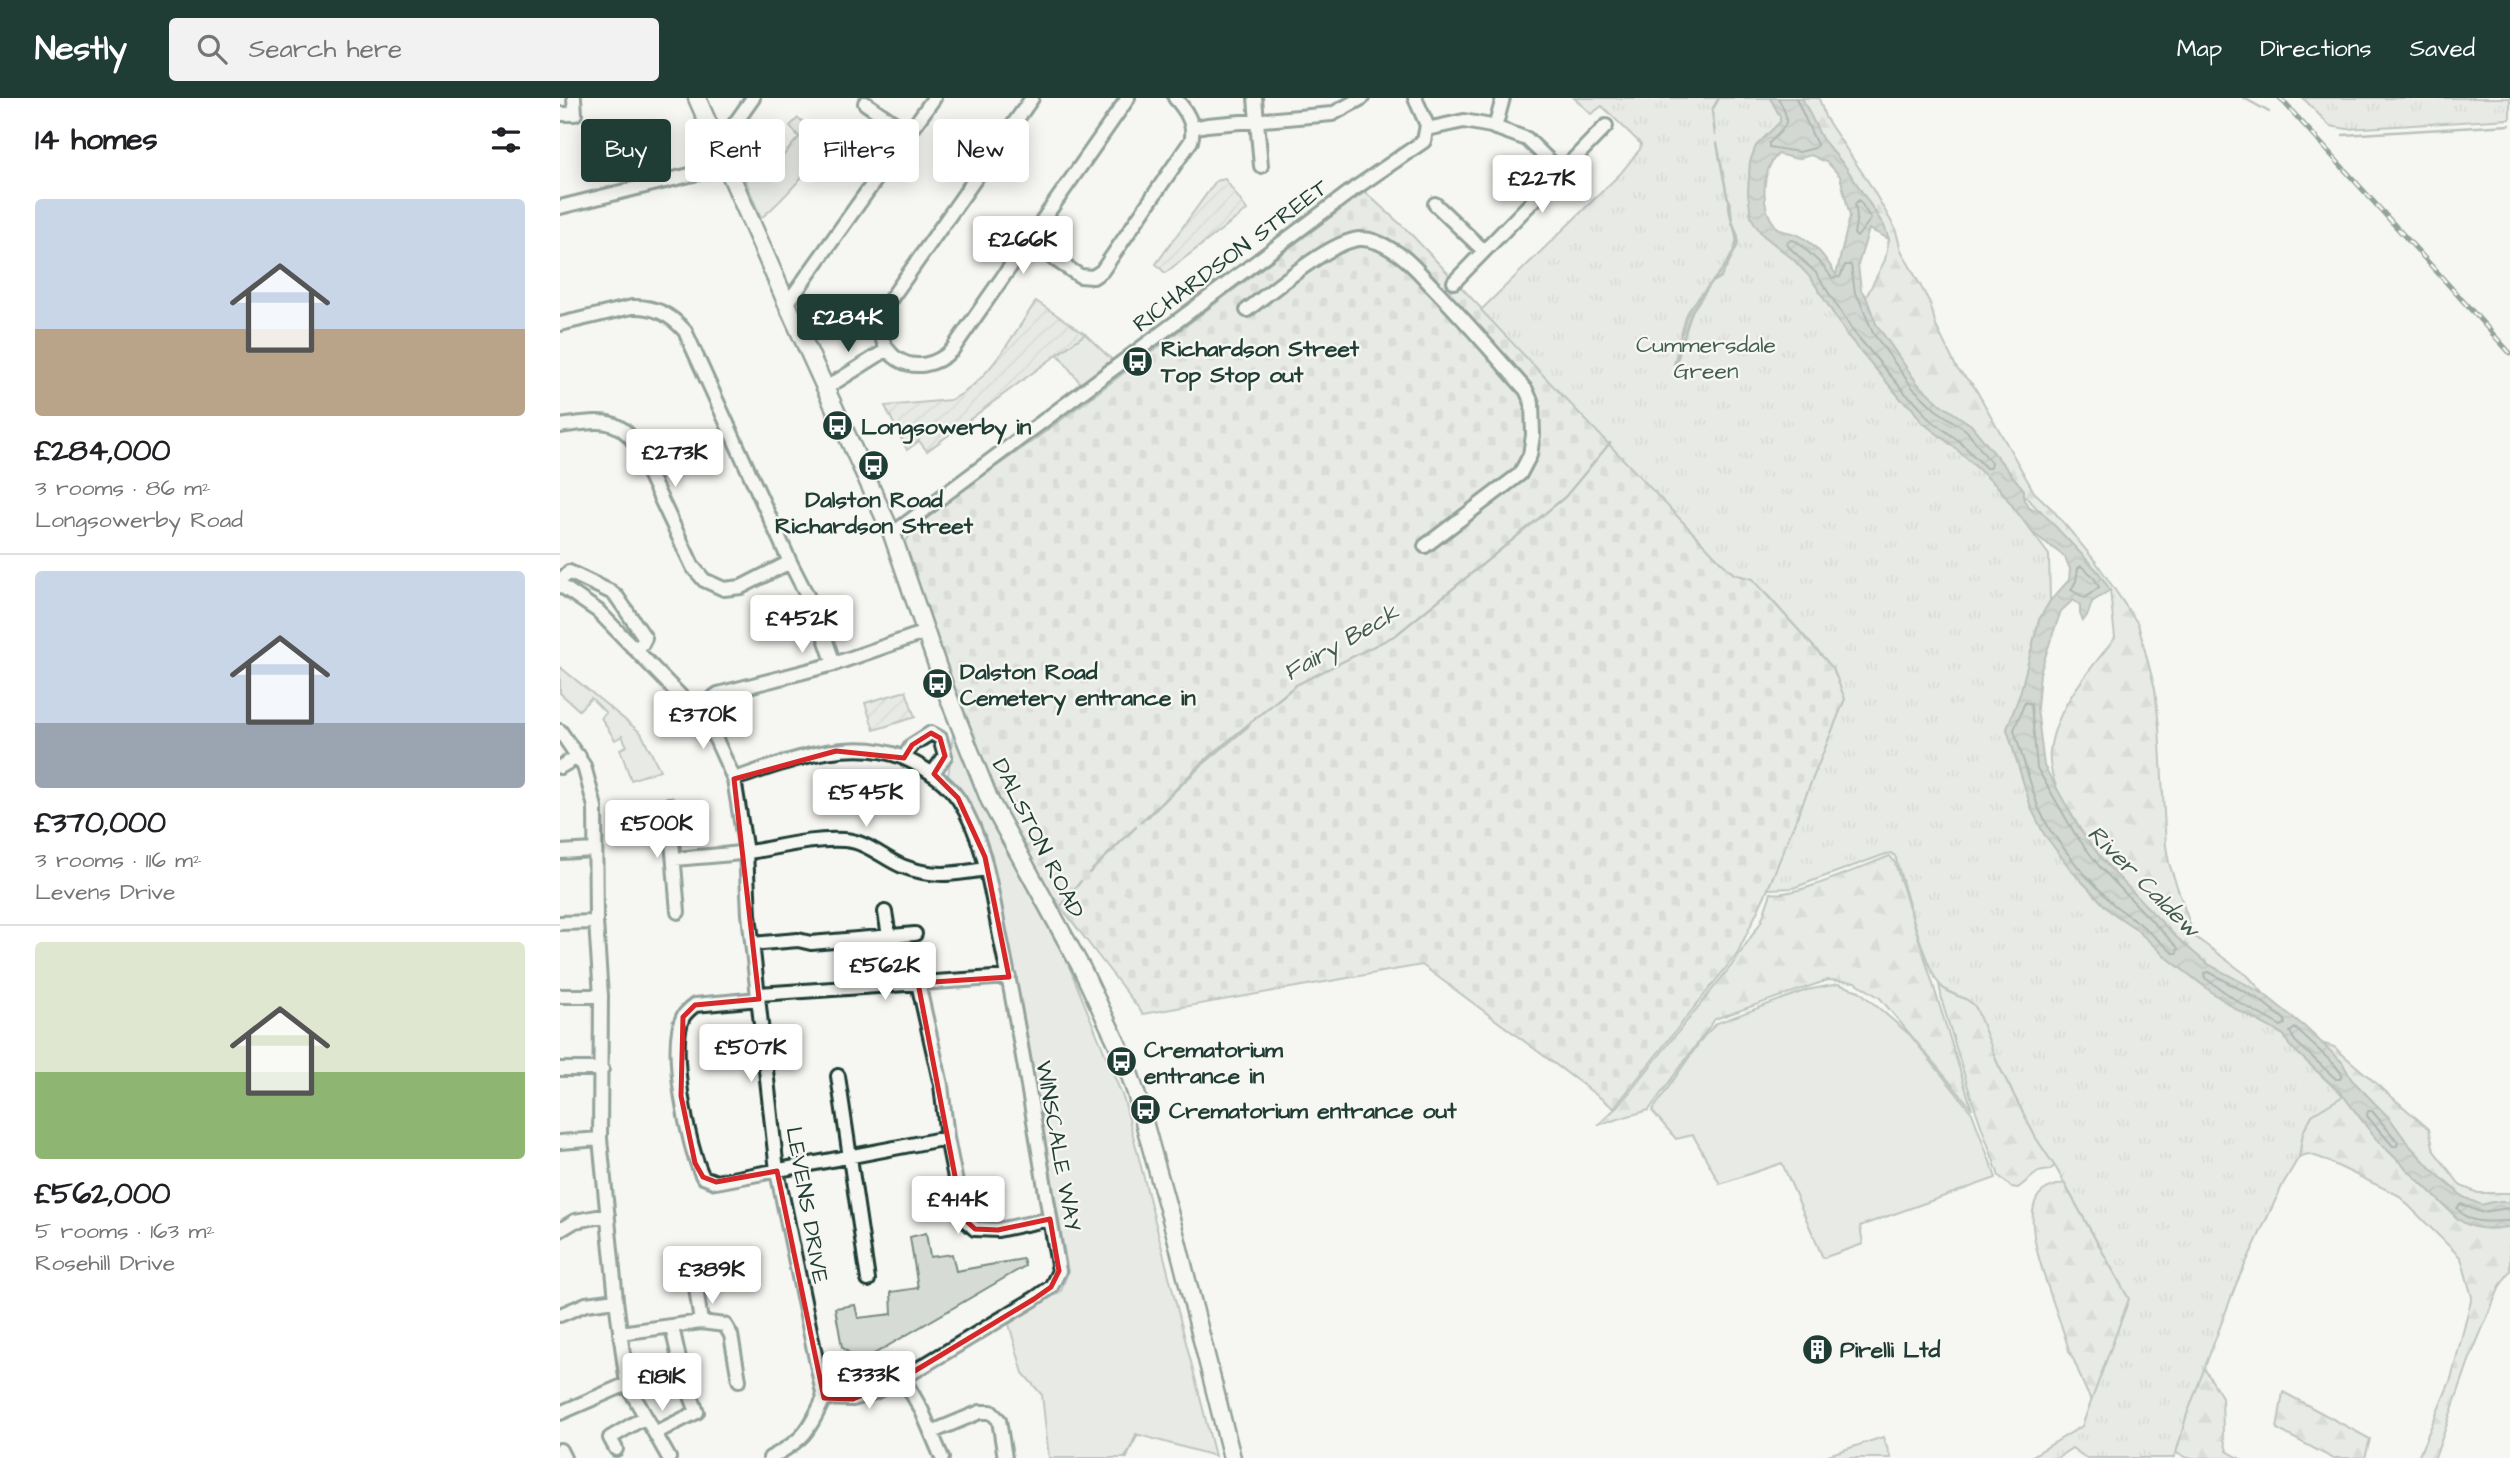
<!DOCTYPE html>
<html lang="en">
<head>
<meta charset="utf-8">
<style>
  :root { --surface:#fff; --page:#f2f2f2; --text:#202124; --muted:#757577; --line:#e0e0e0; --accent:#1f3d34 }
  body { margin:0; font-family:"Architects Daughter",sans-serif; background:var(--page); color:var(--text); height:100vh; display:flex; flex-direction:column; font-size:26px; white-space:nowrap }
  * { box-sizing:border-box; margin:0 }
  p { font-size:23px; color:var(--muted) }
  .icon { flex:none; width:38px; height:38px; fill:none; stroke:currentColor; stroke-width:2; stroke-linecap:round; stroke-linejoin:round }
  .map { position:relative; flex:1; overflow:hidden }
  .drawer { display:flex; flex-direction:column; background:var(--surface); width:560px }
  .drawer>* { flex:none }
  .guide { position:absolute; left:21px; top:21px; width:665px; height:63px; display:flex; gap:14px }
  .price { position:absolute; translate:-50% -60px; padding:0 16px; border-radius:7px; background:#fff; color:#222; font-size:23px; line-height:46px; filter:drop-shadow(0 2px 4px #0008) }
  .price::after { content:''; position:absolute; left:50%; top:42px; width:21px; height:16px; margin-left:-10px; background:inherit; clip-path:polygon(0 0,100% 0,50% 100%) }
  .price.on { background:var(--accent); color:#fff }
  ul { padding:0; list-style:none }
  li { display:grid; align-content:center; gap:14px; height:371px; padding:0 35px }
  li+li { border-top:2px solid var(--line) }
  li span { display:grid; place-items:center; height:217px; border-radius:7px; color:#555 }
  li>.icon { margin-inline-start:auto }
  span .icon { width:126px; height:126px; fill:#fffc; stroke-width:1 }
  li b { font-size:30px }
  h2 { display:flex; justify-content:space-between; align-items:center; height:84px; padding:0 35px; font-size:30px }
  .tag { padding:0 24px; border-radius:7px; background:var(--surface); box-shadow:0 4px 18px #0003; font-size:24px; line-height:63px }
  .tag.on { background:var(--accent); color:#fff }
  header { display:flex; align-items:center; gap:42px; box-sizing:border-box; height:98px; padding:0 35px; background:var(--accent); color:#fff }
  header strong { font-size:33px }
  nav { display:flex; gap:38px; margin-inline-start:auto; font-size:24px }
  .search { width:490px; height:63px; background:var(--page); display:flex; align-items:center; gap:18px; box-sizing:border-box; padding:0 24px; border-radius:7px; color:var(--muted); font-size:26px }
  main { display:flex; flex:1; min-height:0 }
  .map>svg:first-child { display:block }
  .grass { fill:#d6dbd6; stroke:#7a8c85; stroke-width:2 }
  .forest { fill:url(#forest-firs); stroke:#7a8c85; stroke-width:2 }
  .cemetery { fill:url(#cemetery-stones); stroke:#7a8c85; stroke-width:2 }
  .park { fill:url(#park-tufts); stroke:#7a8c85; stroke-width:2 }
  .garden { fill:url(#garden-furrows); stroke:#7a8c85; stroke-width:2 }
  .water { fill:url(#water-waves); stroke:#72847d; stroke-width:2; fill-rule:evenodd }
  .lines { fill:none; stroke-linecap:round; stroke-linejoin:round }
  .shore { stroke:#576c65; stroke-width:2 }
  .stream { stroke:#72847d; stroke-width:2.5 }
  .minor-casing { stroke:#1f3d34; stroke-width:18 }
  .major-casing { stroke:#1f3d34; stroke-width:21 }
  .minor { stroke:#f6f6f2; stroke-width:12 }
  .major { stroke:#f6f6f2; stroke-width:16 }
  .rail-casing { stroke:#1f3d34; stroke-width:5 }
  .rail { stroke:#f6f6f2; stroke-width:2.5; stroke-dasharray:8; stroke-linecap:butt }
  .marked { fill:none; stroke:#d62828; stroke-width:5; stroke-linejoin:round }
  .labels { text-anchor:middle; stroke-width:5; stroke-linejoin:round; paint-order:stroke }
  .street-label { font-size:23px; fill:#1f3d34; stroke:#f6f6f2 }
  .park-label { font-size:23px; fill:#445d54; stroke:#f6f6f2 }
  .poi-label { font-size:23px; font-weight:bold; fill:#1f3d34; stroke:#f6f6f2; text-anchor:start }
  .water-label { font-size:24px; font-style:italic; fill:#425a52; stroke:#f6f6f2 }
</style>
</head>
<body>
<header>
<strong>Nestly</strong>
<div class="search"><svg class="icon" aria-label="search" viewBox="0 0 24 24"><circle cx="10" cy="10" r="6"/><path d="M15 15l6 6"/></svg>Search here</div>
<nav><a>Map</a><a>Directions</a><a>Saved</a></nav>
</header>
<main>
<section class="drawer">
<h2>14 homes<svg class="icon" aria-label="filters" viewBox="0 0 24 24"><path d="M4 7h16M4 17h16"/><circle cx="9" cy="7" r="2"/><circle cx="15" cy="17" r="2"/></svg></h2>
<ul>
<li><span style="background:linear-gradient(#c9d6e8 60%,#b9a48a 0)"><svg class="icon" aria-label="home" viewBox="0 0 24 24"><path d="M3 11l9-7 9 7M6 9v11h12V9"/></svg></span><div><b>£284,000</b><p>3 rooms · 86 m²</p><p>Longsowerby Road</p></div></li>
<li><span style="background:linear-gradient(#c9d6e8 70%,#9aa5b1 0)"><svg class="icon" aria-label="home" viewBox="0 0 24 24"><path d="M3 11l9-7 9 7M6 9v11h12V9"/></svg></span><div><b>£370,000</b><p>3 rooms · 116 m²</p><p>Levens Drive</p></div></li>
<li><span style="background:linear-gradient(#dfe7d0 60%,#8fb573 0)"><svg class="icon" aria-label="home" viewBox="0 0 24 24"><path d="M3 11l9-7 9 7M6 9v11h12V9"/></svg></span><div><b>£562,000</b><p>5 rooms · 163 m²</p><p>Rosehill Drive</p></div></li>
</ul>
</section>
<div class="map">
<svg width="1950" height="1360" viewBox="0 0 1950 1360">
  <defs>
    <pattern id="forest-firs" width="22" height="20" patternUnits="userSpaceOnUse" patternTransform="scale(1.75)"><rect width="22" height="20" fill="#d6dbd6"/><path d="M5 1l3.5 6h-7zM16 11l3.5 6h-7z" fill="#b7bdb8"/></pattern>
    <pattern id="cemetery-stones" width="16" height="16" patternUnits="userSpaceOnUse" patternTransform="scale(1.75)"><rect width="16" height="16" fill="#d6dbd6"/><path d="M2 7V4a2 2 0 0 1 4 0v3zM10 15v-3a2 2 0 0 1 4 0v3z" fill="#b7bdb8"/></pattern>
    <pattern id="park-tufts" width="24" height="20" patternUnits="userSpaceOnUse" patternTransform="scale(1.75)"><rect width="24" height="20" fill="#d6dbd6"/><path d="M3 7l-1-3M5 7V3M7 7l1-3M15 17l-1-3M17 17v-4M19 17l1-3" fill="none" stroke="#b7bdb8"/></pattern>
    <pattern id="garden-furrows" width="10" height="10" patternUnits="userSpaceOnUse" patternTransform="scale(1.75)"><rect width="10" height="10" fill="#d6dbd6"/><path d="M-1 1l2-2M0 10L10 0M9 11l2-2" fill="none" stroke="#b7bdb8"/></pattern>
    <pattern id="water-waves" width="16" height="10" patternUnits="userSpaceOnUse" patternTransform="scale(1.75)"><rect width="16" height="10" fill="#aab3ae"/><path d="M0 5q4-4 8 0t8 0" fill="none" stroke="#8a938e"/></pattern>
  </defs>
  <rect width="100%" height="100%" fill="#f6f6f2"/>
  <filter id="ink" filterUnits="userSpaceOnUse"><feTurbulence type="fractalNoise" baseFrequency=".0143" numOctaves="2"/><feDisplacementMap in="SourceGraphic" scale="14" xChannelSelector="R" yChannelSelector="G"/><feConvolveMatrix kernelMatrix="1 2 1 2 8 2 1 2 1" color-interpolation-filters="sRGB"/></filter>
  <g filter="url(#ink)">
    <path class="grass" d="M238 20 273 47C247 70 228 99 201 120L172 50 192 21 196 27 191 34 194 37 181 53 188 58 187 62 190 66 193 63 198 67 205 58H210L218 64 239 39 230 28Z
      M525 236 553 263 521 286 498 256Z
      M0 569 81 635 100 672 71 682 60 651 67 648 62 638 55 642 41 620 46 615 31 600 19 612 0 595Z
      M393 636 422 708 508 866 564 1002 655 1358 576 1336 567 1360H489L482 1297 463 1275 449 1226 501 1193 508 1174 468 947 435 785 432 757 416 719 388 680Z
      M1278 886 1299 893 1350 937 1412 1015 1436 1080 1300 1128 1303 1146 1263 1160 1222 1065 1160 1086 1133 1037 1116 1041 1092 1013 1144 938 1157 925 1247 892Z
      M366 1135 370 1159 392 1156 396 1173 463 1161 465 1168 300 1264 282 1249 275 1210 295 1207 298 1220 332 1216 331 1194 358 1190 350 1139Z
      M1323 1339 1331 1360H1259Z"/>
    <path class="forest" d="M1242 0H1259L1265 19 1309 85 1335 130 1341 152 1370 205 1376 228 1397 271 1414 288 1474 394 1492 411 1536 464 1578 526 1595 591 1599 629 1606 748 1609 765 1634 838 1688 878 1704 896C1684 886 1661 876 1644 863 1599 827 1483 713 1490 653 1495 610 1529 573 1555 540L1550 492 1538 473 1463 396 1464 392 1411 327 1380 306 1357 285 1316 226 1306 199 1325 162 1329 141 1324 128 1285 68 1262 41Z
      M1330 758 1335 765 1412 1011 1320 900 1295 884 1268 882 1155 921 1089 1012 1038 1027 1060 1006 1172 867 1201 824 1211 795C1234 800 1305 767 1330 758Z
      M1379 886 1388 894 1413 904 1419 915 1438 966 1476 1040 1495 1068 1489 1072 1478 1074 1458 1090 1451 1089 1439 1078 1412 1002 1383 907Z
      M1761 945 1774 949 1869 1031 1874 1053 1901 1088 1918 1095H1950V1104H1933L1921 1107 1903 1099 1872 1072 1849 1047 1830 1021 1791 981 1782 964Z
      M1782 996 1817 1042 1897 1120C1913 1133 1930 1131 1950 1129V1173L1940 1188 1910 1260 1875 1360H1858L1891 1281 1912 1199 1901 1160 1838 1097 1761 1060 1748 1056 1739 1059 1743 1034 1752 1017Z
      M1504 1085 1569 1201 1532 1303C1521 1287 1519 1269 1509 1253 1501 1217 1459 1132 1477 1100 1483 1090 1493 1088 1504 1085Z
      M1644 1270 1662 1299 1663 1337 1667 1353 1679 1360H1627L1616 1355 1626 1319Z
      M1723 1294 1810 1341 1805 1360H1772L1717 1331Z"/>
    <path class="cemetery" d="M805 94 848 133 1161 464 1174 476 1192 481 1273 570 1285 601 1208 791 1177 856 1054 1010 862 867 583 916 454 748 430 703 342 449C358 417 442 366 474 342 585 260 694 175 805 94Z"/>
    <path class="park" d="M1014 0H1210L1220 18V24L1196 48 1190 64 1188 95 1203 137 1233 161 1251 180 1287 237 1341 301 1352 310 1362 324 1394 348 1439 390 1489 457 1490 503 1479 522 1460 596 1447 631 1470 706 1482 732 1513 774 1550 813 1575 830 1605 858 1653 895 1676 911 1724 937 1729 947 1783 998 1752 1017 1743 1034 1739 1059 1723 1086 1677 1184 1626 1319 1616 1355 1613 1360H1526L1512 1350 1497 1360H1469L1522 1328 1569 1201 1496 1070 1476 1040 1438 966 1416 910C1408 897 1390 899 1380 887 1364 868 1344 787 1335 758L1331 755 1323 757 1233 790 1208 791 1285 601 1273 570 1193 481 1174 476 1161 464 921 212 1060 76 1080 51 1081 46 1042 8 1031 16Z
      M1743 0H1950V21L1787 31 1770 28Z"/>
    <path class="garden" d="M665 81 687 112 605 175 596 166 656 83Z
      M476 203 525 236 367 353 359 343 347 352 325 308 390 302C425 289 456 233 476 203Z
      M346 593 355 619 314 632 305 605Z"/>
    <path class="water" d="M1210 0H1242L1262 41 1285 68 1324 128 1329 141 1309 131 1298 167 1301 192 1306 199 1316 226 1357 285 1380 306 1411 327 1464 392V402L1471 411 1480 412 1538 474 1550 492 1532 504 1528 516 1523 523 1520 516V507L1513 502 1501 513 1491 541 1480 575 1477 610 1484 668 1521 733 1544 764 1617 840 1646 865 1704 896 1745 929 1782 964 1791 981 1830 1021 1849 1047 1872 1072 1903 1099 1921 1107 1933 1104H1950V1129C1930 1131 1913 1133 1897 1120L1817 1042 1782 996 1729 947 1724 937 1676 911 1653 895 1605 858 1575 830 1550 813 1513 774 1484 736 1472 712 1447 631 1460 596 1479 522 1490 503 1509 482 1510 471 1505 459 1473 435 1439 390 1394 349 1362 324 1352 310 1341 301 1287 237 1251 180 1233 161 1203 137 1196 128 1191 119 1188 95 1190 64 1196 48 1220 24V18ZM1218 56 1237 61 1251 57 1268 65 1280 78 1290 118 1276 177C1268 163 1255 146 1240 138 1231 133 1222 136 1215 127 1200 109 1201 73 1218 56Z
      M1169 103 1172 123 1178 139 1177 148 1161 179 1151 185 1132 213 1116 266H1114C1117 255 1124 221 1128 214 1141 192 1172 168 1176 144 1178 134 1167 119 1169 103Z
      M688 627 689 628 640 669 586 721 641 666Z"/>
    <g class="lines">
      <path class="shore" d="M1218 0C1232 24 1228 27 1209 45V49L1239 54 1255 50 1257 47 1236 0
        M1299 102 1311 121 1297 139 1294 136 1297 118 1295 106Z
        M1232 142 1238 144 1264 169 1272 180 1280 179 1285 167H1291L1295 195 1300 203 1313 235 1352 289 1376 312 1406 332 1431 365 1430 370H1426L1399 343 1368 320 1357 305 1346 296 1293 233 1256 175 1227 147 1228 143Z
        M1521 468 1533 478 1539 489 1525 500 1511 492 1516 483 1518 470Z
        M1465 604 1471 606 1477 670 1515 736 1539 768 1618 850 1617 855H1613L1579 825 1554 807 1518 769 1490 732 1478 709 1454 632Z
        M1649 874 1700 902 1725 922V926L1721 928 1680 905 1645 880 1644 875Z
        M1735 930 1776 968 1782 977 1780 981H1776L1735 943 1730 934Z
        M1808 1013H1812L1838 1044 1837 1048H1833L1807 1018Z
        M1950 1110 1920 1114 1901 1106 1897 1110C1910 1128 1930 1123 1950 1123"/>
      <path class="stream" d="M1684 0 1709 14
        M1155 36 1152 12 1159 0
        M1783 37 1950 27
        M1125 233 1132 213 1151 185 1161 179 1177 148 1178 139 1172 123 1170 104 1167 98 1157 45
        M1116 266 1124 239
        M644 663 736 587 836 537 1005 399 1050 345
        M602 705 639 668
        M581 724 597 709
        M529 775 576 729
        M502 807 521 783
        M565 1360 577 1338"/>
      <defs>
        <path id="minor" d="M472 0 323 212C309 258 357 286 392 252L568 0
          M695 0 701 68
          M305 5 350 36
          M0 16H15L14 0
          M633 30 647 27 772 16 802 0
          M935 30 943 0
          M867 31 904 23 931 28 967 41 1001 74
          M159 48 193 0
          M875 106 924 153
          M0 109 166 68
          M467 143 520 178 533 179 542 173 631 43C636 27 626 12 615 0
          M894 184 1046 28
          M227 206 374 0
          M687 212C712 193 769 144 799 141 811 140 825 147 834 153 849 161 861 177 873 189 905 222 935 257 966 292L972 305 973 337 970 357 960 376 865 448
          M0 226 72 209C94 208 110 216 125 233L230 464 257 517 274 566
          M266 290 328 251
          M0 328C29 324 56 316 74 344L133 469 144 482 164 491 181 489 230 464
          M332 436 794 91 864 43 867 27 855 0
          M0 483 9 474 51 494 57 499 85 540 82 546 75 551
          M0 487 38 513 135 613 153 635 174 681 186 754 189 816 217 1073 264 1300C248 1335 243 1342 210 1360
          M135 613 158 596 274 566 366 534
          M0 633 24 668 35 709 36 824 41 898 40 1041 56 1202 67 1286 109 1360
          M344 660 352 647 371 635 380 640 385 658 372 676
          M0 669 19 658
          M174 681C226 664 290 637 344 660 364 669 386 683 399 702 426 744 431 795 441 843 464 952 480 1063 499 1173L491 1189 474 1201 343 1280 315 1294 293 1301 264 1300
          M109 707 118 814
          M0 754 34 752
          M114 761C139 759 164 757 189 754 220 749 252 740 284 742 306 743 323 760 342 768 372 780 395 776 426 771
          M325 814 329 838
          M0 825 36 824
          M192 846 238 842 251 845 355 836
          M358 885 381 987 387 1040 403 1120 415 1131 438 1132 490 1121
          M199 896 449 879
          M0 898H41
          M199 901 135 907C131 910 126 914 123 919 108 948 128 1051 143 1079L156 1084 387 1040
          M0 971H42
          M278 978 308 1182
          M0 1044 40 1041
          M0 1132 15 1123 48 1117
          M0 1217 26 1206 56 1202
          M141 1224 135 1183 140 1177 186 1166
          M60 1235 141 1224 165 1227 171 1237 179 1282
          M343 1280 362 1313 382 1360
          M0 1315 67 1286
          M372 1334 420 1314H431L439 1322 445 1360
          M95 1335 137 1314 122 1274 112 1229
          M56 1351 50 1340 85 1319
          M0 1352 4 1360"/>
        <path id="major" d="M137 0 227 206 332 436 386 593 430 703 522 871 564 960 576 995 616 1139 672 1360"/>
      </defs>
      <use href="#minor" class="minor-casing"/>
      <use href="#major" class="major-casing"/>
      <use href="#minor" class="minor"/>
      <use href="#major" class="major"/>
      <defs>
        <path id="rail" d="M1720 0 1950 255"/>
      </defs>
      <use href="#rail" class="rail-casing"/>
      <use href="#rail" class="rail"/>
    </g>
  </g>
  <path d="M0 0H1950V1360H0ZM371 635 380 640 385 658 374 676 398 700 425 759 449 879 358 885 403 1120 415 1131 438 1132 490 1121 499 1173 491 1189 474 1201 343 1280 293 1301 264 1300 217 1073 156 1084 143 1079 135 1065 121 998 123 919 135 907 199 901 174 681 276 653 344 660 352 647Z" fill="#f6f6f2" fill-opacity=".55" fill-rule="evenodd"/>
  <path class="marked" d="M371 635 380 640 385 658 374 676 398 700 425 759 449 879 358 885 403 1120 415 1131 438 1132 490 1121 499 1173 491 1189 474 1201 343 1280 293 1301 264 1300 217 1073 156 1084 143 1079 135 1065 121 998 123 919 135 907 199 901 174 681 276 653 344 660 352 647Z"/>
  <defs>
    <symbol id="bus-disc" viewBox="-11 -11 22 22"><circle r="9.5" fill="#1f3d34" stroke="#f6f6f2"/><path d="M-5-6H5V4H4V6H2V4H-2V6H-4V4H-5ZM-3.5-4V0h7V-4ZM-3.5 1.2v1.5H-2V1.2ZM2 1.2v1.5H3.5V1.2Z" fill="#fff"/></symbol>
    <symbol id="building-disc" viewBox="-11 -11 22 22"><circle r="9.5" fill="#1f3d34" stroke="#f6f6f2"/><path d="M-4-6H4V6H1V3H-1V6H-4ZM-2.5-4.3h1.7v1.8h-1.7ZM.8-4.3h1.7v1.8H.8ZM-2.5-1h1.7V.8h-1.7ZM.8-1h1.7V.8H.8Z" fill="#fff"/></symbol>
  </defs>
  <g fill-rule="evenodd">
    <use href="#bus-disc" x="560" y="246" width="35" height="35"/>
    <use href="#bus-disc" x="260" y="310" width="35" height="35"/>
    <use href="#bus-disc" x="296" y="350" width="35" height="35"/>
    <use href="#bus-disc" x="360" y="568" width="35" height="35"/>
    <use href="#bus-disc" x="544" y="946" width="35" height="35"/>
    <use href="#bus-disc" x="568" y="994" width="35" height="35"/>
    <use href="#building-disc" x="1240" y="1234" width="35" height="35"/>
  </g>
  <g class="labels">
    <g class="street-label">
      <text transform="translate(670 157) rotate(-37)" y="8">RICHARDSON STREET</text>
      <text transform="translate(479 740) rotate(63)" y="8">DALSTON ROAD</text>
      <text transform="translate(499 1048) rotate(80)" y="8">WINSCALE WAY</text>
      <text transform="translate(248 1107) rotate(80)" y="8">LEVENS DRIVE</text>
    </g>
    <g class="park-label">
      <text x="1146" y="254">Cummersdale<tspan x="1146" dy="26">Green</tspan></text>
    </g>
    <g class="poi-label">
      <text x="601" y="258">Richardson Street<tspan x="601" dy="26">Top Stop out</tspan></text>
      <text x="301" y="336">Longsowerby in</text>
      <text x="314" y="409" text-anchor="middle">Dalston Road<tspan x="314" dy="26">Richardson Street</tspan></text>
      <text x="400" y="581">Dalston Road<tspan x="400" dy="26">Cemetery entrance in</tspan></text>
      <text x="584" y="959">Crematorium<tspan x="584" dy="26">entrance in</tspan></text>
      <text x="609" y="1020">Crematorium entrance out</text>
      <text x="1280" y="1259">Pirelli Ltd</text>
    </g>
    <g class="water-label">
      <text transform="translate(781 544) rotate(-30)" y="8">Fairy Beck</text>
      <text transform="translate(1584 783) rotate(45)" y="8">River Caldew</text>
    </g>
  </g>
</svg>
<b class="price" style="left:982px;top:117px">£227K</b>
<b class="price" style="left:463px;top:178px">£266K</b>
<b class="price on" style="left:288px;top:256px">£284K</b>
<b class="price" style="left:115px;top:391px">£273K</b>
<b class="price" style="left:242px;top:557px">£452K</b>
<b class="price" style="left:143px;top:653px">£370K</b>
<b class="price" style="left:306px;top:731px">£545K</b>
<b class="price" style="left:97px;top:762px">£500K</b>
<b class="price" style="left:325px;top:904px">£562K</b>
<b class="price" style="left:191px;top:986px">£507K</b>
<b class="price" style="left:398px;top:1138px">£414K</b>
<b class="price" style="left:152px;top:1208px">£389K</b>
<b class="price" style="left:309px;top:1313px">£333K</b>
<b class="price" style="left:102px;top:1315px">£181K</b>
<div class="guide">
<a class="tag on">Buy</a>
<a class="tag">Rent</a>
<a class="tag">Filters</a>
<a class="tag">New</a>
</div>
</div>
</main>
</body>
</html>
